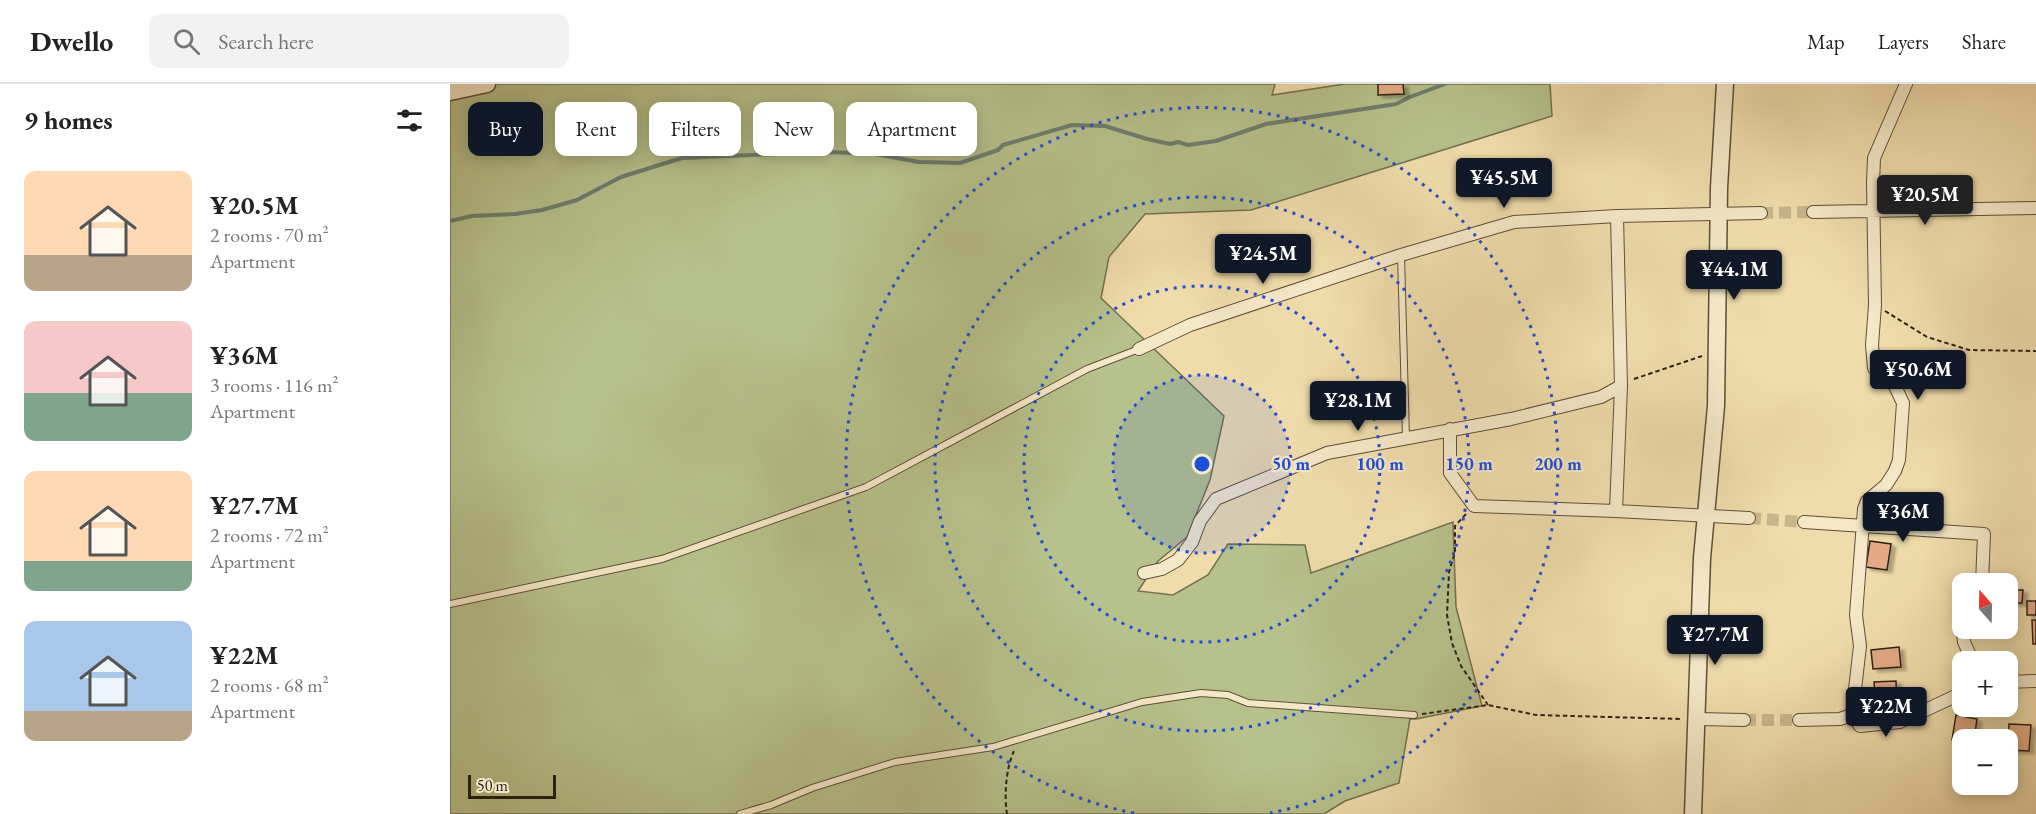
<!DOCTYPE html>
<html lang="en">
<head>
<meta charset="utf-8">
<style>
  :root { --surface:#fff; --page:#f2f2f2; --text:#222; --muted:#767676; --line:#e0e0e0; --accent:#111827 }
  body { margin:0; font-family:"EB Garamond",serif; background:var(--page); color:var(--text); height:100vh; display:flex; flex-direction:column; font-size:22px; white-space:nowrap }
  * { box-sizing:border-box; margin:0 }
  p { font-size:20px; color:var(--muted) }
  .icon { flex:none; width:33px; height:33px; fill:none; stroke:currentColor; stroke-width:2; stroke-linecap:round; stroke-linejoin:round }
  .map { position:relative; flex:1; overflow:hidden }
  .side { display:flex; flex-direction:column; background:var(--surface); width:450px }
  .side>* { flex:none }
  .hud { position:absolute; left:18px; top:18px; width:570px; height:54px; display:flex; gap:12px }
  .needle { width:39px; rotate:340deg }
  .buttons { position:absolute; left:1502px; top:489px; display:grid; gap:12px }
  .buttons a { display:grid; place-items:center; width:66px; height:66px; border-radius:12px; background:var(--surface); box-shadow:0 3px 15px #0003; font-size:30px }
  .scale { position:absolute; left:18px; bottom:15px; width:88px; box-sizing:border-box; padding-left:6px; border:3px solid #2d2015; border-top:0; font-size:16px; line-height:21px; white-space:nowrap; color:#2d2015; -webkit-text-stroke:4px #f5e8c8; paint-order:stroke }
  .price { position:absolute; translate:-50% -51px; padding:0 14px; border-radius:6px; background:var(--accent); color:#fff; font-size:20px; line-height:39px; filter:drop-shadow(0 2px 3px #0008) }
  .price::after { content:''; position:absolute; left:50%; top:36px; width:18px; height:14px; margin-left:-9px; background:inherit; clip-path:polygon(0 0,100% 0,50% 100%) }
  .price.selected { background:#222; color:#fff }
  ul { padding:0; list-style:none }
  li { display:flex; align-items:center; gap:18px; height:150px; padding:0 24px }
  li span { display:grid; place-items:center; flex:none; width:168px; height:120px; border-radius:12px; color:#555 }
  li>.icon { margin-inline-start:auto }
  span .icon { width:72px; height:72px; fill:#fffc; stroke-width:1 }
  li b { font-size:26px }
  h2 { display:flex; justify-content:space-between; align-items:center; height:72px; padding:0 24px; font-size:26px }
  .tag { padding:0 21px; border-radius:12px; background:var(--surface); box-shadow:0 3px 15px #0003; font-size:21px; line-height:54px }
  .tag.selected { background:var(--accent); color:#fff }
  header { display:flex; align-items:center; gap:36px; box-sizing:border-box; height:84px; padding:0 30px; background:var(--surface); border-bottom:2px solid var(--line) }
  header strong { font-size:28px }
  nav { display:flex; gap:33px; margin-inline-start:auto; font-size:21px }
  .search { width:420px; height:54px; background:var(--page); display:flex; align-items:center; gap:15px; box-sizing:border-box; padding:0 21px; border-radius:12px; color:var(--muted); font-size:22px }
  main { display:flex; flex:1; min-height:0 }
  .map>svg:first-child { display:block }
  .green { fill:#b7c18b; stroke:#727050; stroke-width:1.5 }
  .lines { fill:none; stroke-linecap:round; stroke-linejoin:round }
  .stream { stroke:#6e7e6e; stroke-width:4 }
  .building { fill:#e4aa85; stroke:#2d2015; stroke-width:1.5; filter:url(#shadow) }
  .minor-tunnel { stroke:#c9b68d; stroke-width:12; stroke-dasharray:12 6; stroke-linecap:butt }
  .service-casing { stroke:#5e4f3a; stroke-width:8 }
  .minor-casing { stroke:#5e4f3a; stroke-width:14 }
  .tertiary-casing { stroke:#5e4f3a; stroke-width:19 }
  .path { stroke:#2d2015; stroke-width:2; stroke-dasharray:4.5 3; stroke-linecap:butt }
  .service { stroke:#f5e8c8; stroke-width:6 }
  .minor { stroke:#f5e8c8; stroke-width:12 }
  .tertiary { stroke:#f5e8c8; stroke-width:16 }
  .ring { fill:none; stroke:#1d4ed8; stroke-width:3; stroke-dasharray:3 6 }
  .centre { fill:#1d4ed8; stroke:#f5e8c8; stroke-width:3 }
  .ring-label { font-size:18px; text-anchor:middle; font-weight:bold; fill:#1d4ed8; stroke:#f5e8c8; stroke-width:4.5; stroke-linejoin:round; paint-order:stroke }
</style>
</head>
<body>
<header>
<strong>Dwello</strong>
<div class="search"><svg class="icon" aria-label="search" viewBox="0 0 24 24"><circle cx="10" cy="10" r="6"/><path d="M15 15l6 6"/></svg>Search here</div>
<nav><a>Map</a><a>Layers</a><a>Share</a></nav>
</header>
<main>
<section class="side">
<h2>9 homes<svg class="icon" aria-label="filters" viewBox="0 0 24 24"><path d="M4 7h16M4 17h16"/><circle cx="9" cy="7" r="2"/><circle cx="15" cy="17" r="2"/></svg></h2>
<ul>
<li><span style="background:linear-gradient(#ffd9b3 70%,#b9a48a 0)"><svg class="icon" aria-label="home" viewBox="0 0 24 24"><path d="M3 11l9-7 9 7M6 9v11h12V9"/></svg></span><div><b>¥20.5M</b><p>2 rooms · 70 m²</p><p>Apartment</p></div></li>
<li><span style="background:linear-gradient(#f6c9c9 60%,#7fa58c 0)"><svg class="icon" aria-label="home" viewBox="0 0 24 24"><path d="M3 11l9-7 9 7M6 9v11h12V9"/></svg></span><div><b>¥36M</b><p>3 rooms · 116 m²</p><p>Apartment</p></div></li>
<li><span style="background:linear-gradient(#ffd9b3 75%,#7fa58c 0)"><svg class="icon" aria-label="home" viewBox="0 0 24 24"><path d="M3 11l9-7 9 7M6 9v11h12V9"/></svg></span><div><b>¥27.7M</b><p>2 rooms · 72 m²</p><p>Apartment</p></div></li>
<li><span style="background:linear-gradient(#a9c7e8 75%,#b9a48a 0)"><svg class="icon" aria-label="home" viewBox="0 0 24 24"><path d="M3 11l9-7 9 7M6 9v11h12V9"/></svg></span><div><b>¥22M</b><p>2 rooms · 68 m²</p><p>Apartment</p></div></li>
</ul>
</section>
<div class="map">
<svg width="1586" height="730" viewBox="0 0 1586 730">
  <defs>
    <filter id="shadow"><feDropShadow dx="5" dy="3" stdDeviation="1.5" flood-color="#0004"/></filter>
  </defs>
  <rect width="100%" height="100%" fill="#f0dcab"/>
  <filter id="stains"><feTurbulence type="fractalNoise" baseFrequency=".00333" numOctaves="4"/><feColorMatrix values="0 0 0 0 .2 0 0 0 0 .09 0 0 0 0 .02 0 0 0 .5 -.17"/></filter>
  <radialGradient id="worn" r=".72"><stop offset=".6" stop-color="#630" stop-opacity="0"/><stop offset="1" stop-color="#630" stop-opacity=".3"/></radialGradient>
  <path class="green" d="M0 0H825L822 11 895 0H1100L1102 32 801 126 695 130 659 173 651 214 774 332 760 396 737 453 708 477 688 507 723 511 758 491 778 460 855 461 861 489 1003 438 1006 523 1032 622 966 635H960L949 699 895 717 874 730H0Z"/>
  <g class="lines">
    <path class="stream" d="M0 137 22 132 65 130 92 126 127 116 171 93 232 74 377 68 425 70 469 78 510 79 548 66 553 61 622 41 655 42 697 55 720 60 728 58 738 61 766 57 816 40 946 20 960 13 995 0"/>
  </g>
  <path class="building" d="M928 0H953L954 10 928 11Z
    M1420 457 1441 460 1437 486 1416 483Z
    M1560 506H1573L1572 519H1560Z
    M1577 517H1586V531H1577Z
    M1582 536H1586V560H1583Z
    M1449 563 1451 583 1423 585 1421 566Z
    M1446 597 1447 623 1426 624 1424 598Z
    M1506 631 1527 635 1524 656H1512V658L1502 656Z
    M1559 640 1581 641 1579 667 1558 666Z"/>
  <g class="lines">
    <path class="minor-tunnel" d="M1311 129 1363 128
      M1299 434 1354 438
      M1294 636H1349"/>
    <defs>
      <path id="service" d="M951 171 956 354
        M0 520 212 475 416 403 637 285 689 265
        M290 730 321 721 362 704 445 678 543 663 692 618 751 609 778 611 798 619 964 631"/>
      <path id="minor" d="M1363 128 1586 124
        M1167 132 1171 302 1166 427 1299 434
        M689 265 740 241 951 171 1064 138 1167 132 1311 129
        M1000 345V389L1024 422 1166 427
        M1354 438 1534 450 1532 500
        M694 489 712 485 728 476 742 458 750 437 766 415 877 369 1061 335 1151 313 1171 302
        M1512 537 1514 558 1523 578
        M1557 598 1586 597
        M1402 631 1410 562 1406 531 1414 425 1417 417 1436 401 1445 387 1449 376 1453 319 1444 300 1432 292 1424 284 1422 261 1425 221 1423 99 1424 74 1456 0
        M1247 635 1294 636
        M1349 636 1390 635 1402 631 1410 642 1450 638 1512 609"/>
      <path id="tertiary" d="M0 8 37 0
        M1243 730 1252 474 1266 322 1269 104 1275 0"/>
    </defs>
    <use href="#service" class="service-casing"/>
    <use href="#minor" class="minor-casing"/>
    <use href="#tertiary" class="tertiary-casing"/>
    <path class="path" d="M1435 227 1477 253 1519 266 1586 267
      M1184 295 1252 272
      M1016 430 1005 442V468L999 488 997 531 1002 559 1011 582 1038 621
      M972 630 1038 621 1086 631 1232 635
      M557 730C554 711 556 684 564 667"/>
    <use href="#service" class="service"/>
    <use href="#minor" class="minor"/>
    <use href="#tertiary" class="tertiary"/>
  </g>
  <circle cx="752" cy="380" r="89" fill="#1d4ed8" fill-opacity=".12"/>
  <g class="ring">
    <circle cx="752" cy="380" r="89"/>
    <circle cx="752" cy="380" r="178"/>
    <circle cx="752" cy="380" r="267"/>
    <path d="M684 729A356 356 0 1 1 820 729"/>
  </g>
  <circle cx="752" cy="380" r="9" class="centre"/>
  <g class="ring-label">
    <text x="841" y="386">50 m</text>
    <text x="930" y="386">100 m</text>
    <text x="1019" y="386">150 m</text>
    <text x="1108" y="386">200 m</text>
  </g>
  <rect width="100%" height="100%" filter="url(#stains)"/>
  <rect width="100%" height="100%" fill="url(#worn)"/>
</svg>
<div class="buttons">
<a><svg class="needle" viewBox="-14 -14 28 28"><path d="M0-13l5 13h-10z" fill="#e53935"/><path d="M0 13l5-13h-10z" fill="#767676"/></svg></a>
<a>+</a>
<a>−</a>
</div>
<div class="scale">50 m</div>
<b class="price" style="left:1054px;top:125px">¥45.5M</b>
<b class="price selected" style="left:1475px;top:142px">¥20.5M</b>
<b class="price" style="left:813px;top:201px">¥24.5M</b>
<b class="price" style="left:1284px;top:217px">¥44.1M</b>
<b class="price" style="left:1468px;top:317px">¥50.6M</b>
<b class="price" style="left:908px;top:348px">¥28.1M</b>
<b class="price" style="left:1453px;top:459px">¥36M</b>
<b class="price" style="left:1265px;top:582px">¥27.7M</b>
<b class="price" style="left:1436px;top:654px">¥22M</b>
<div class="hud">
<a class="tag selected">Buy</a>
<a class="tag">Rent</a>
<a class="tag">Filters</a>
<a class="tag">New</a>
<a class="tag">Apartment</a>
</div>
</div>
</main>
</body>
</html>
